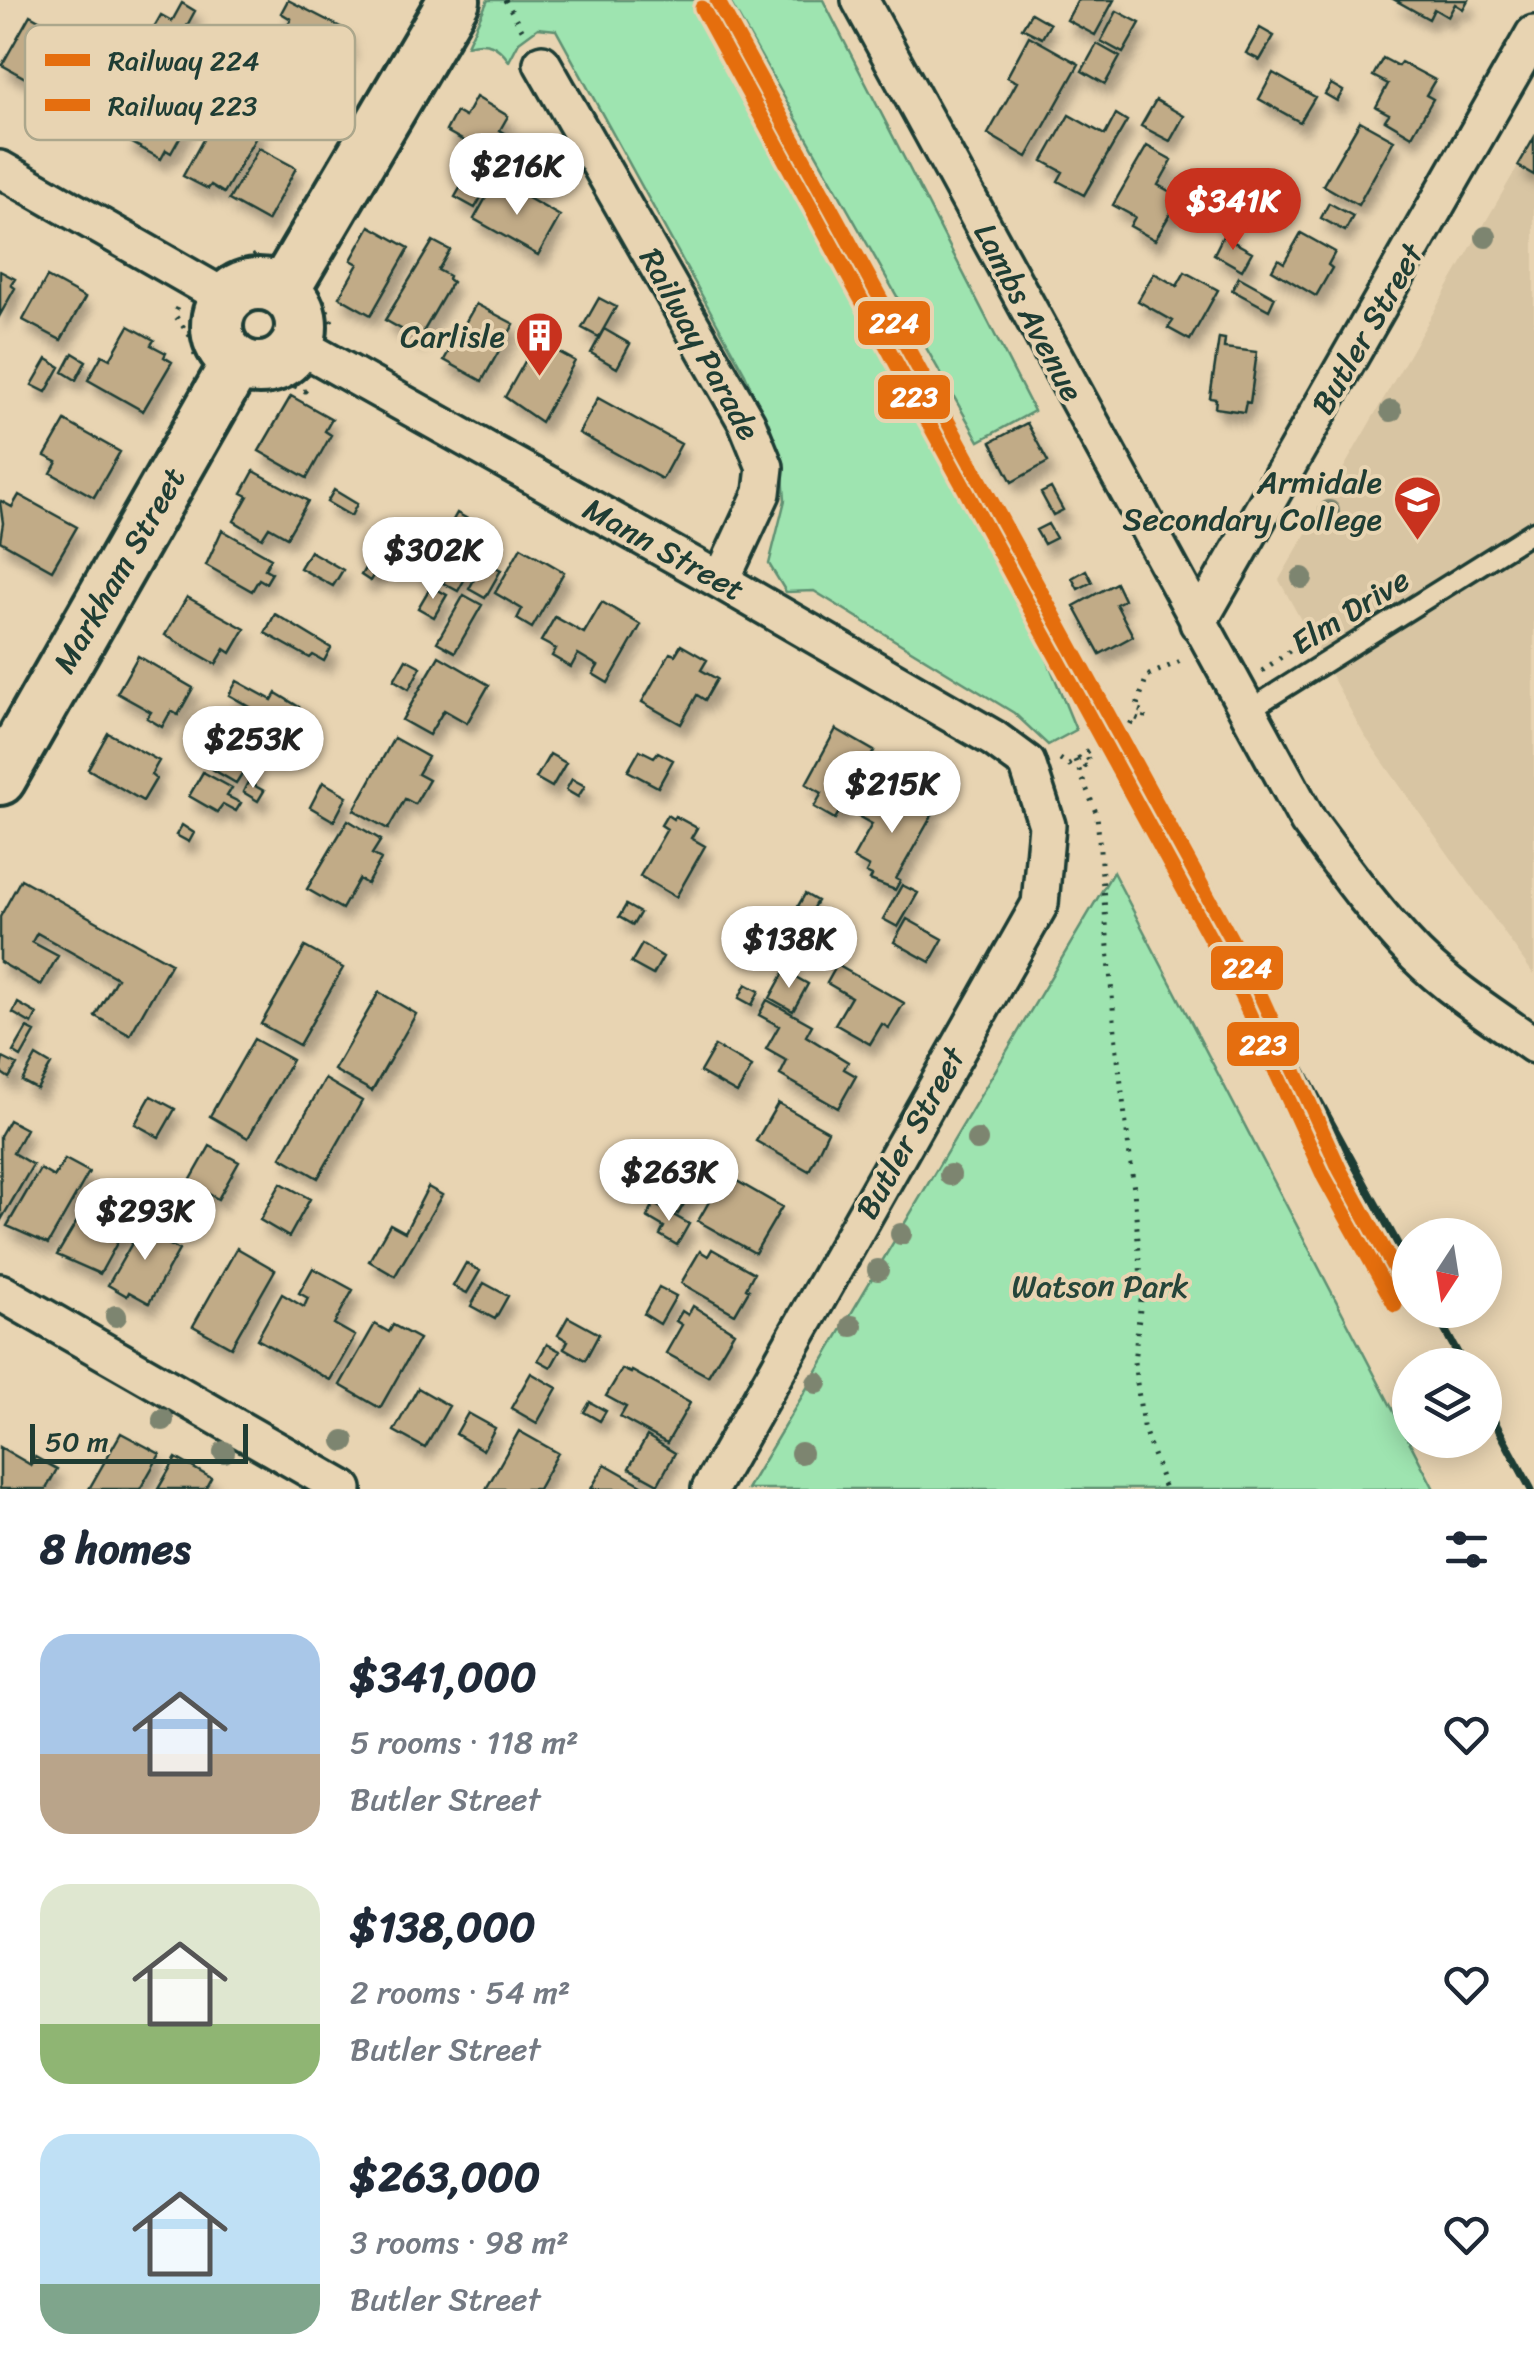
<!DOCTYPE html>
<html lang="en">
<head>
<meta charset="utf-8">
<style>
  :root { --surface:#fff; --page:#f2f2f3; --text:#1f2937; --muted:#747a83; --accent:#c8321e }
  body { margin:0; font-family:Sriracha,sans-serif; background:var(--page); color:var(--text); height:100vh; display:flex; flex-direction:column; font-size:38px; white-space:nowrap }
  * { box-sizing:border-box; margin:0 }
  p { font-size:32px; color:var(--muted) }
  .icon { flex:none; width:55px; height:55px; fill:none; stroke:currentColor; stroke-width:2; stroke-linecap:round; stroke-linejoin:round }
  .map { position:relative; height:1489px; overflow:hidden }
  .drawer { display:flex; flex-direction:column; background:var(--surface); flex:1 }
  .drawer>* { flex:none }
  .needle { width:65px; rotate:192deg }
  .tools { position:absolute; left:1392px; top:1218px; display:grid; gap:20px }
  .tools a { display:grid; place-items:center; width:110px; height:110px; border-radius:50%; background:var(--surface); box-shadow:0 5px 25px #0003; font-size:50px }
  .scale { position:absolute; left:30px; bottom:25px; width:218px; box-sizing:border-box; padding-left:10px; border:5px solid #1f3d34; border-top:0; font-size:28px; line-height:35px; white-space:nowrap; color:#1f3d34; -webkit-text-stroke:8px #e8d4b2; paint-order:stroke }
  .price { position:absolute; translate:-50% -85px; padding:0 22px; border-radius:35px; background:#fff; color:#222; font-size:32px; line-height:65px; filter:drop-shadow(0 2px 5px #0008) }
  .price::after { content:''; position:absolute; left:50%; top:60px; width:30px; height:22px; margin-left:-15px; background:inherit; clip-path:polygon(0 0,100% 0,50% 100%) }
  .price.current { background:var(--accent); color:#fff }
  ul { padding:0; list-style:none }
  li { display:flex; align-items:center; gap:30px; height:250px; padding:0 40px }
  li span { display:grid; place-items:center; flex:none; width:280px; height:200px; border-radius:30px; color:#555 }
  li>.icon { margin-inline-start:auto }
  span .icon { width:120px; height:120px; fill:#fffc; stroke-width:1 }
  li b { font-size:42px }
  h2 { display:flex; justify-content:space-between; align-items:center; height:120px; padding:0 40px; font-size:42px }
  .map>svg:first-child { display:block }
  .built { fill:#d8c5a3 }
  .green { fill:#9ee4b0; stroke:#5e9072; stroke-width:2.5 }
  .building { fill:#c1ab87; stroke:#1f3d34; stroke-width:2.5; filter:url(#shadow) }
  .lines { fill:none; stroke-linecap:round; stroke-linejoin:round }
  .lane-casing { stroke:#1f3d34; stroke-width:25 }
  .street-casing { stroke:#1f3d34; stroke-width:42 }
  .secondary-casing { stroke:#1f3d34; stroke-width:58 }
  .path { stroke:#1f3d34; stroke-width:5; stroke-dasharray:2.5 8; stroke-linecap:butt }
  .lane { stroke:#e8d4b2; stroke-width:18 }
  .street { stroke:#e8d4b2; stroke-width:35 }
  .secondary { stroke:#e8d4b2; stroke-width:50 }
  .rail { stroke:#1f3d34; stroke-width:8 }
  .rail-1-casing { stroke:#e8d4b2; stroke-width:22 }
  .rail-2-casing { stroke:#e8d4b2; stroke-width:22 }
  .rail-1 { stroke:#e56e0f; stroke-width:15 }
  .rail-2 { stroke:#e56e0f; stroke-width:15 }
  .tree { fill:#7d8570 }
  .labels { text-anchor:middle; stroke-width:8; stroke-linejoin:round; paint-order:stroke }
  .street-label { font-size:32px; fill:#1f3d34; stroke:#e8d4b2 }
  .poi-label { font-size:32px; fill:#1f3d34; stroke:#e8d4b2; text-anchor:end }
  .park-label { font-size:32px; fill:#25453a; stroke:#e8d4b2 }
  .key { fill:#e8d4b2; stroke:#aca78c; stroke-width:2.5 }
  .key-label { font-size:28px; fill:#1f3d34 }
  .line-badge { stroke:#e8d4b2; stroke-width:4 }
  .badge-label { font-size:28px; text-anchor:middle; font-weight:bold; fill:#fff }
</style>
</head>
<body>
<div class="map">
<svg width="1534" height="1489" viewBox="0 0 1534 1489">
  <defs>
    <filter id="shadow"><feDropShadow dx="6" dy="11" stdDeviation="5" flood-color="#0004"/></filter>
  </defs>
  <rect width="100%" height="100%" fill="#e8d4b2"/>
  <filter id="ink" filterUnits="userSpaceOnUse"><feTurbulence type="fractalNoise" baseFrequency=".01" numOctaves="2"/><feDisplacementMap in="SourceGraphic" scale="20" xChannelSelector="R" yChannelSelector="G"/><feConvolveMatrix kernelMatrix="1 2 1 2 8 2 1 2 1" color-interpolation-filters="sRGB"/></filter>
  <g filter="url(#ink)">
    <path class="built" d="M1534 138V975L1364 735 1279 580Z"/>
    <path class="green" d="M488 0H703L1027 610 1076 730 1048 745 1014 713 814 591 786 592 769 564 785 500 782 462 745 374 556 30 538 28 519 42 509 61C497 44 487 40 467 45Z
      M729 0H823L1034 411 979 441Z
      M1113 872 1434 1489H747Z"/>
    <path class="building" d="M288 0 348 31 343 39 350 43 340 62 333 58 328 67 279 40 291 19 281 13Z
      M1078 0H1114L1095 35 1067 20Z
      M1395 0H1468L1463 9 1455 4 1448 17 1434 9 1429 19Z
      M182 3 195 11 172 53 148 38 161 15 172 21Z
      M1117 11 1140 23 1123 53 1101 41Z
      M1031 13 1050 24 1042 38 1022 28Z
      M30 15 66 35 38 85 2 65Z
      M1260 28 1274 36 1260 60 1246 53Z
      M1029 36 1079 64 1027 157 988 134 1017 82 1007 77Z
      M1097 44 1120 57 1105 84 1082 71Z
      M1383 58 1398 66 1401 62 1435 80 1426 95 1433 99 1412 136 1385 120 1389 114 1376 107 1388 84 1373 76Z
      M1273 73 1315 97 1300 122 1259 99Z
      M167 82 182 90 177 99 196 109 171 153 166 150 161 159 127 140 157 87 162 90Z
      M1331 84 1343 91 1337 101 1325 94Z
      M476 97 508 116 500 130 508 135 495 158 446 131 456 112 465 117Z
      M1156 100 1184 116 1170 141 1141 126Z
      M220 109 260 130 224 193 211 185 208 189 183 176Z
      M1116 114 1127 121 1084 195 1058 181 1063 172 1043 161 1069 115 1105 135Z
      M1360 121 1394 140 1358 205 1323 185Z
      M1534 138V175L1518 166Z
      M1147 146 1172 160 1158 185 1180 197 1155 240 1130 226 1135 217 1113 205Z
      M259 148 296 168 267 221 229 200Z
      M524 166 546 178 538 193 516 181Z
      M472 167 492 178 475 208 455 197Z
      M496 180 560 216 538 255 474 219Z
      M1329 203 1353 216 1345 231 1321 218Z
      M370 226 409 248 371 315 339 297 358 264 351 260Z
      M1301 233 1335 252 1328 265 1332 268 1316 296 1272 270 1278 259 1284 263Z
      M1223 236 1252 252 1242 270 1214 254Z
      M433 241 450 250 438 270 449 276 448 279 452 282 419 339 385 320Z
      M0 271 15 279 11 285 15 288 0 315Z
      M1185 272 1218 290 1190 340 1168 328 1173 321 1138 301 1154 273 1177 286Z
      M47 277 85 298 61 340 23 320Z
      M1239 277 1275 297 1269 310 1232 290Z
      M599 298 616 307 599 337 582 328Z
      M476 304 514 324 482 381 444 360Z
      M129 326 154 340 151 345 166 353 164 357 172 362 143 411 88 380 102 355 110 359Z
      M604 329 630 344 617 368 591 353Z
      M1219 338 1225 339 1224 348 1257 352 1250 403 1246 402 1244 412 1215 408 1216 399 1210 398Z
      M537 340 575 361 541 422 505 397Z
      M73 353 86 361 76 380 63 372Z
      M47 359 60 367 46 392 32 385Z
      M291 396 332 419 325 431 331 435 307 478 259 451Z
      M598 398 681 444 662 479 579 433Z
      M65 421 120 452 94 497 51 473 57 462 45 456Z
      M1027 423 1048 462 1012 482 991 442Z
      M254 471 308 501 287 537 269 527 262 538 234 521 248 496 242 493Z
      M1051 488 1063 510 1053 515 1041 493Z
      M334 490 357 504 351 516 327 502Z
      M19 495 77 527 52 570 0 541 3 523 0 503 1 501 12 507Z
      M457 513 491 532 458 591 443 583 448 574 429 563Z
      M1048 524 1056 538 1044 544 1036 530Z
      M222 530 271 558 265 569 272 573 266 583 259 579 252 591 206 565Z
      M380 543 389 548 370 581 361 575Z
      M521 547 564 572 532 628 517 619 522 609 495 593Z
      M310 551 343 570 333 586 300 568Z
      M484 561 501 570 485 598 469 589Z
      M1086 570 1092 582 1078 589 1072 578Z
      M1116 583 1124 600 1116 604 1133 636 1100 654 1074 606Z
      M431 586 447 595 434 617 418 608Z
      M464 595 482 605 455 652 437 642Z
      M187 597 245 629 231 653 225 649 216 664 165 635Z
      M602 602 641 625 608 683 593 674 598 666 578 654 571 667 552 656 556 649 541 641 555 617 584 633Z
      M275 614 331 648 324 661 313 655 310 658 265 633Z
      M681 645 707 660 701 670 717 679 705 700 697 695 681 724 642 702 670 653 675 655Z
      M138 656 193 688 178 715 171 711 162 727 147 718 151 712 117 693Z
      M439 656 489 685 467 723 444 710 429 735 402 720Z
      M406 659 421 667 409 689 394 680Z
      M237 681 272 700 276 693 299 707 287 728 229 695Z
      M264 723 281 732 273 746 257 736Z
      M836 729 874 751 835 819 814 807 822 793 806 784Z
      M108 733 159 761 151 775 156 779 143 801 88 769Z
      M394 738 428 757 418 774 429 780 415 804 405 799 388 829 354 810Z
      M219 744 256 765 250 776 243 772 236 783 207 766Z
      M640 750 654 757 658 752 673 760 658 787 628 771Z
      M550 754 566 763 552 787 536 778Z
      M203 772 232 788 227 796 241 803 236 811 223 804 217 812 189 796Z
      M572 779 585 786 578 797 566 790Z
      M248 782 264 791 258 801 243 792Z
      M323 782 347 796 334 821 310 807Z
      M894 787 935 810 896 879 900 881 895 890 870 880 872 876 866 873 869 867 853 858 872 824 856 815 864 801 880 811Z
      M667 815 673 819 675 816 697 828 691 838 705 846 676 897 640 876 667 829 661 825Z
      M348 820 381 840 372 854 381 859 367 884 359 879 342 909 307 889Z
      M182 825 194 833 189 842 176 835Z
      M21 879 171 963 130 1035 95 1016 117 978 37 933 32 942 58 956 41 985 0 962V917Z
      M902 885 918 893 898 927 883 919Z
      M805 894 817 901 810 913 798 906Z
      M626 905 640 913 633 925 619 917Z
      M907 919 943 939 930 962 894 942Z
      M642 944 663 957 653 975 631 963Z
      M305 947 343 968 299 1045 261 1024Z
      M837 965 904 1003 889 1028 882 1024 870 1044 835 1024 851 997 827 983Z
      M785 971 808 984 793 1011 770 998Z
      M746 984 759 991 752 1005 739 998Z
      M379 992 416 1014 372 1091 334 1070Z
      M767 1000 812 1025 806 1036 848 1062 844 1069 856 1076 838 1108 780 1075 787 1061 766 1049 779 1026 759 1015Z
      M18 1003 37 1014 32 1024 13 1013Z
      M27 1028 35 1032 21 1057 13 1052Z
      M254 1039 292 1060 248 1138 210 1116Z
      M715 1046 752 1067 737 1093 700 1072Z
      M36 1056 51 1065 37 1089 22 1081Z
      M3 1058 17 1065 9 1078 0 1072Z
      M325 1079 362 1101 318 1178 281 1157Z
      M151 1096 175 1109 159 1137 135 1124Z
      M778 1103 828 1131 809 1171 756 1141Z
      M9 1120 26 1129 13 1153 33 1165 1 1220 0 1136Z
      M210 1146 239 1162 218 1199 189 1183Z
      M65 1159 89 1172 48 1244 7 1226 40 1169 54 1177Z
      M709 1165 782 1207 755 1253 698 1221 714 1193 698 1184Z
      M669 1179 691 1192 678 1214 656 1202Z
      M281 1183 310 1199 289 1237 260 1220Z
      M428 1187 442 1195 395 1276 369 1261 390 1224 405 1232Z
      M90 1199 129 1221 100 1274 57 1255Z
      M654 1204 689 1224 677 1245 660 1235 664 1227 647 1217Z
      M147 1217 166 1228 159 1239 179 1250 149 1303 129 1292 127 1296 108 1285Z
      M237 1248 275 1270 231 1347 193 1326Z
      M712 1249 754 1273 746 1288 749 1290 735 1314 681 1283 700 1251 708 1256Z
      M466 1263 480 1271 467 1293 453 1286Z
      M313 1268 353 1290 334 1324 355 1336 330 1380 257 1339 282 1294 304 1307 308 1298 299 1293Z
      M484 1283 508 1296 495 1319 471 1306Z
      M659 1287 676 1296 660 1324 644 1314Z
      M693 1306 734 1332 708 1376 666 1353 682 1325 676 1321 682 1311 688 1315Z
      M568 1317 599 1334 585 1360 564 1348 568 1341 558 1335Z
      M375 1324 389 1332 393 1325 419 1339 380 1408 340 1385Z
      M547 1344 560 1351 551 1367 538 1360Z
      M622 1369 631 1373 632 1371 690 1403 667 1443 620 1417 626 1407 606 1396Z
      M531 1373 557 1388 537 1423 511 1408Z
      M418 1388 449 1406 425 1448 394 1431Z
      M590 1402 606 1411 600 1421 584 1412Z
      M468 1413 495 1428 483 1450 456 1434Z
      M519 1431 558 1453 538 1489H486Z
      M121 1433 160 1454 140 1489H89Z
      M647 1436 675 1453 658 1484 629 1468Z
      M0 1447 31 1465 35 1457 57 1469 46 1489H0Z
      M176 1458 211 1478 205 1489H158Z
      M605 1464 649 1489H591Z"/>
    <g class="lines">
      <defs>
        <path id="lane" d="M1249 710 1534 531"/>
        <path id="street" d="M860 0 1308 821C1342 867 1376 914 1416 955 1450 989 1494 1017 1534 1045
          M542 63 747 423 765 467 762 493 721 581
          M0 169 226 298
          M297 344 721 581 993 738 1027 763 1047 825 1040 904 710 1489
          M1198 623 1534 34
          M0 1292 344 1489"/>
        <path id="secondary" d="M217 326a42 42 0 1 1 84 0a42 42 0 1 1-84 0Z
          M283 291 454 0
          M0 779 237 362"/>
      </defs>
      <use href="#lane" class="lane-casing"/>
      <use href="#street" class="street-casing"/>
      <use href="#secondary" class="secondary-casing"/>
      <path class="path" d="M505 0 526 36
        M235 267 259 253
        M323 300 334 327
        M177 308 174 314 193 340 195 357
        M265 392 291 384 305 391 308 387
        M1262 671 1310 636 1319 638
        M1060 759 1069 765 1079 758 1085 766 1090 762 1084 753 1130 725 1134 717 1143 721 1146 713 1136 709 1147 676 1185 659
        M1075 760 1097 815 1116 1043 1134 1190 1142 1291 1134 1362 1143 1426 1165 1489"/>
      <use href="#lane" class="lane"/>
      <use href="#street" class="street"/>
      <use href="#secondary" class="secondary"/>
      <path class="rail" d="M1254 981 1410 1267
        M1434 1310 1464 1365
        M1485 1404 1531 1489"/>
      <defs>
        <path id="rail-1" d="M717 0 1254 981 1340 1170 1410 1297"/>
        <path id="rail-2" d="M702 8 1238 989 1324 1177 1395 1305"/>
      </defs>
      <use href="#rail-1" class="rail-1-casing"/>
      <use href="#rail-2" class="rail-2-casing"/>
      <use href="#rail-1" class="rail-1"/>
      <use href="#rail-2" class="rail-2"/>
    </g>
    <g class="tree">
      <circle cx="1486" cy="237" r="11"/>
      <circle cx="1391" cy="411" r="11"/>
      <circle cx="1329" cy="511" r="11"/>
      <circle cx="1302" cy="578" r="11"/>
      <circle cx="977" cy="1140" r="11"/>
      <circle cx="950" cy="1175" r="11"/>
      <circle cx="901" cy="1234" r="11"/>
      <circle cx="878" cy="1270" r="11"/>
      <circle cx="116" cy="1316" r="11"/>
      <circle cx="852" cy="1326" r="11"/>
      <circle cx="817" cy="1383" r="11"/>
      <circle cx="163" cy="1420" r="11"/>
      <circle cx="344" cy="1441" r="11"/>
      <circle cx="224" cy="1452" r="11"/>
      <circle cx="801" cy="1453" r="11"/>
    </g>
  </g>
  <defs>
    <symbol id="building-pin" viewBox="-11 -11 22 30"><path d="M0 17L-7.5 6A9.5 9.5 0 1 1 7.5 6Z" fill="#c8321e" stroke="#e8d4b2"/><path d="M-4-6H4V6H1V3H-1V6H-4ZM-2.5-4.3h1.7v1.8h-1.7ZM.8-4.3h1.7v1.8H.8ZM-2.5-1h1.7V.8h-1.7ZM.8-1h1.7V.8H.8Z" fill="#fff"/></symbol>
    <symbol id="school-pin" viewBox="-11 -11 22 30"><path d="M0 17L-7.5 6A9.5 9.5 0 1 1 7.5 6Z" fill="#c8321e" stroke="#e8d4b2"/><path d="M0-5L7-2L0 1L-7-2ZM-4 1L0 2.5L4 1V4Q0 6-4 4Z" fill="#fff"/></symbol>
  </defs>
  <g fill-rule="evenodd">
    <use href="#building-pin" x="512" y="308" width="55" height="75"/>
    <use href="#school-pin" x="1390" y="472" width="55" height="75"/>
  </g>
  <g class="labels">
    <g class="street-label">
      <text transform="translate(1029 312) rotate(62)" y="11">Lambs Avenue</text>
      <text transform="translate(1367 329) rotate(-60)" y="11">Butler Street</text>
      <text transform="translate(700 344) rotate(61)" y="11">Railway Parade</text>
      <text transform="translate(664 549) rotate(29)" y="11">Mann Street</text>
      <text transform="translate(119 570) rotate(-60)" y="11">Markham Street</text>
      <text transform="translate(1350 611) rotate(-32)" y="11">Elm Drive</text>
      <text transform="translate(910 1133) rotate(-61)" y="11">Butler Street</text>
    </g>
    <g class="poi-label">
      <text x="505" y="347">Carlisle</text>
      <text x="1382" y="493">Armidale<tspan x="1382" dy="37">Secondary College</tspan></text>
    </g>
    <g class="park-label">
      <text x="1100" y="1297">Watson Park</text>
    </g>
  </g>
  <rect x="25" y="25" width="330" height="115" rx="15" class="key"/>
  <rect x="45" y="54" width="45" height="12" fill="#e56e0f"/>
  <rect x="45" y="99" width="45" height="12" fill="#e56e0f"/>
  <g class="key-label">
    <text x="108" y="70">Railway 224</text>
    <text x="108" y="115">Railway 223</text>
  </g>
  <g class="line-badge">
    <rect x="856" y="299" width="76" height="48" rx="10" fill="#e56e0f"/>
    <rect x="876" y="373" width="76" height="48" rx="10" fill="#e56e0f"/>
    <rect x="1209" y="944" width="76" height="48" rx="10" fill="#e56e0f"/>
    <rect x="1225" y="1020" width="76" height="48" rx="10" fill="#e56e0f"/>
  </g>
  <g class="badge-label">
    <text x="894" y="332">224</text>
    <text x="914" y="406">223</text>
    <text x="1247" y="977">224</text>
    <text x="1263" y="1054">223</text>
  </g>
</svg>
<div class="tools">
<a><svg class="needle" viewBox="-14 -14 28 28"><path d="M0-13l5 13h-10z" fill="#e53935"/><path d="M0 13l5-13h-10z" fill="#747a83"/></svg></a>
<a><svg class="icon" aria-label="layers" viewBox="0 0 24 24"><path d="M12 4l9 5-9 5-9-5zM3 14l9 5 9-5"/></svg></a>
</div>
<div class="scale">50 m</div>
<b class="price" style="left:517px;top:218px">$216K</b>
<b class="price current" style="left:1233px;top:253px">$341K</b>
<b class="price" style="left:433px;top:602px">$302K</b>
<b class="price" style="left:253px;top:791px">$253K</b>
<b class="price" style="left:892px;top:836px">$215K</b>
<b class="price" style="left:789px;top:991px">$138K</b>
<b class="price" style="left:669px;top:1224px">$263K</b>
<b class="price" style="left:145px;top:1263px">$293K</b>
</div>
<section class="drawer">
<h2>8 homes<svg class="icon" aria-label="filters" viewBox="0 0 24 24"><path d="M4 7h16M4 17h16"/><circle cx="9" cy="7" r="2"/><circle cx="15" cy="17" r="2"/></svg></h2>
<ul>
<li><span style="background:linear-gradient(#a9c7e8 60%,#b9a48a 0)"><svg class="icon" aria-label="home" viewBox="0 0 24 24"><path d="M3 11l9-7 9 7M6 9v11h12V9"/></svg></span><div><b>$341,000</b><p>5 rooms · 118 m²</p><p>Butler Street</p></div><svg class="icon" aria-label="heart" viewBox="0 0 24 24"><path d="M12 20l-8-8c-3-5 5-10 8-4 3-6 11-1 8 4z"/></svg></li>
<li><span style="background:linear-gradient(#dfe7d0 70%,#8fb573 0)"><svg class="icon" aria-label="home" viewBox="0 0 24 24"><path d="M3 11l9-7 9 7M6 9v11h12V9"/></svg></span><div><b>$138,000</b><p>2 rooms · 54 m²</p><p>Butler Street</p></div><svg class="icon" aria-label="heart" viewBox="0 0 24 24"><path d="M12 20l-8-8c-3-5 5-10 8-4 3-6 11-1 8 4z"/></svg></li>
<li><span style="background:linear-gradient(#bfe0f5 75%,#7fa58c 0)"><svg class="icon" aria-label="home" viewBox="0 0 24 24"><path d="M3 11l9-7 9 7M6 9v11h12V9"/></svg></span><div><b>$263,000</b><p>3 rooms · 98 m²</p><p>Butler Street</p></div><svg class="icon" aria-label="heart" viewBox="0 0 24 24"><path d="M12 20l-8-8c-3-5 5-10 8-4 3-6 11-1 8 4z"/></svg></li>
</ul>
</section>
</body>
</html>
